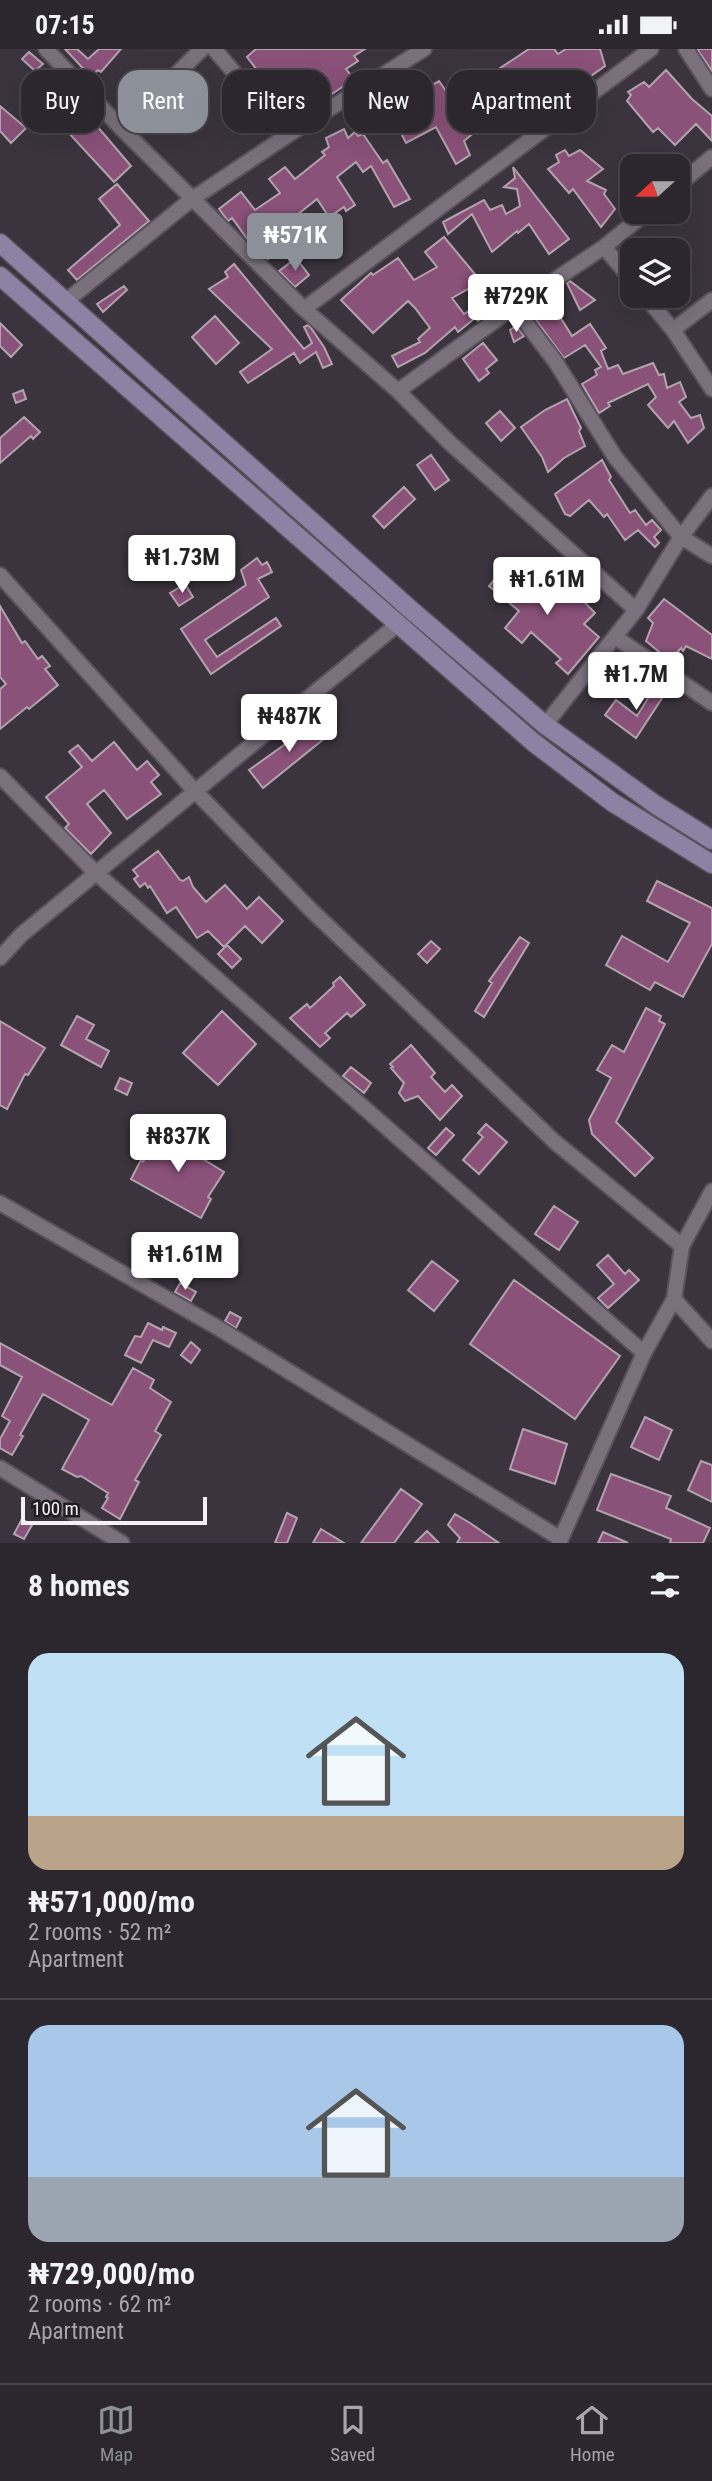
<!DOCTYPE html>
<html lang="en">
<head>
<meta charset="utf-8">
<style>
  :root { --surface:#2c272e; --page:#342f36; --text:#f1f3f6; --muted:#a6a5aa; --line:#48444a; --accent:#8c9099 }
  body { margin:0; font-family:"Roboto Condensed",sans-serif; background:var(--page); color:var(--text); height:100vh; display:flex; flex-direction:column; font-size:26px; white-space:nowrap }
  * { box-sizing:border-box; margin:0 }
  p { font-size:23px; color:var(--muted) }
  .icon { flex:none; width:38px; height:38px; fill:none; stroke:currentColor; stroke-width:2; stroke-linecap:round; stroke-linejoin:round }
  .map { position:relative; height:1494px; overflow:hidden }
  .panel { display:flex; flex-direction:column; background:var(--surface); flex:1 }
  .panel>* { flex:none }
  .top-card { position:absolute; left:21px; top:21px; width:670px; height:63px; display:flex; gap:14px }
  .needle { width:46px; rotate:249deg }
  .buttons { position:absolute; left:620px; top:105px; display:grid; gap:14px }
  .buttons a { display:grid; place-items:center; width:70px; height:70px; border-radius:14px; background:var(--surface); box-shadow:0 7px 28px #0002,0 0 0 2px var(--line); font-size:35px }
  .scale { position:absolute; left:21px; bottom:18px; width:186px; box-sizing:border-box; padding-left:7px; border:4px solid #f5f0f7; border-top:0; font-size:19px; line-height:24px; white-space:nowrap; color:#f5f0f7; -webkit-text-stroke:5px #201d22; paint-order:stroke }
  .price { position:absolute; translate:-50% -60px; padding:0 16px; border-radius:7px; background:#fff; color:#222; font-size:23px; line-height:46px; filter:drop-shadow(0 2px 4px #0008) }
  .price::after { content:''; position:absolute; left:50%; top:42px; width:21px; height:16px; margin-left:-10px; background:inherit; clip-path:polygon(0 0,100% 0,50% 100%) }
  .price.selected { background:var(--accent); color:#fff }
  ul { padding:0; list-style:none }
  li { display:grid; align-content:center; gap:14px; height:371px; padding:0 28px }
  li+li { border-top:2px solid var(--line) }
  li span { display:grid; place-items:center; height:217px; border-radius:21px; color:#555 }
  li>.icon { margin-inline-start:auto }
  span .icon { width:126px; height:126px; fill:#fffc; stroke-width:1 }
  li b { font-size:30px }
  h2 { display:flex; justify-content:space-between; align-items:center; height:84px; padding:0 28px; font-size:30px }
  .chip { padding:0 24px; border-radius:21px; background:var(--surface); box-shadow:0 7px 28px #0002,0 0 0 2px var(--line); font-size:24px; line-height:63px }
  .chip.selected { background:var(--accent); color:#fff }
  .status { display:flex; justify-content:space-between; align-items:center; height:49px; padding:0 35px; background:var(--surface); direction:ltr }
  .status svg { height:19px; fill:currentColor }
  .tab-bar { display:flex; justify-content:space-around; align-items:center; height:98px; border-top:2px solid var(--line); background:var(--surface); font-size:19px; color:var(--muted) }
  .tab-bar a { display:grid; justify-items:center; gap:4px }
  .tab-bar .selected { color:var(--accent) }
  .map>svg:first-child { display:block }
  .building { fill:#8a5179; stroke:#b2a3ad; stroke-width:2 }
  .lines { fill:none; stroke-linecap:round; stroke-linejoin:round }
  .minor-casing { stroke:#59525c; stroke-width:18 }
  .secondary-casing { stroke:#59525c; stroke-width:21 }
  .minor { stroke:#7a717d; stroke-width:14 }
  .secondary { stroke:#8f81a4; stroke-width:18 }
</style>
</head>
<body>
<div class="status"><b>07:15</b><svg viewBox="0 0 49 12"><path d="M0 12V9h3v3zM5 12V6h3v6zM10 12V3h3v9zM15 12V0h3v12zM26 1h20v11H26zM47 4h2v5h-2z"/></svg></div>
<div class="map">
<svg width="712" height="1494" viewBox="0 0 712 1494">
  <rect width="100%" height="100%" fill="#3b343e"/>
  <path class="building" d="M65 0H77L88 10 99 0H121L101 23 98 21 91 28Z
    M256 0H365L354 7 358 12 346 20 354 30 292 72 267 40 270 38 247 8Z
    M529 0H554L558 5 566 0H600L605 17 564 46 563 43 555 48 520 76 503 37 493 41 485 29Z
    M697 0H712V22Z
    M29 3 43 15 35 22 22 10Z
    M666 21 692 50 712 67V92L696 75 675 96 658 79 653 83 627 52 631 46 628 43 644 33 649 38Z
    M439 32 462 65 479 54 487 73 464 92 470 106 456 115 436 78 406 94 400 82 419 74 404 49 405 40 415 36 422 42Z
    M72 53 82 64 79 66 97 77 131 117 114 133 53 67Z
    M0 57 26 79 11 94 0 82Z
    M344 80 348 89 355 83 358 87 363 85 383 114 387 111 410 150 394 158 371 117 363 123 356 113 337 128 355 156 346 162 344 158 329 168 317 150 272 186 277 192 275 194 283 204 267 210 248 191 232 169 228 172 219 160 241 143 255 161 280 144 269 130 285 118 295 130 325 106 322 103 329 98 326 89Z
    M565 101 569 107 580 101 603 120 587 132 606 141 604 145 615 160 601 178 573 140 569 144 548 120 559 113 556 106Z
    M513 118 569 190 549 205 529 175 518 184 517 182 492 203 472 165 448 185 443 173 484 151 490 161 502 156 506 165 520 157 517 140 504 138 515 129Z
    M117 135 149 172 77 231 68 221 120 176 99 150Z
    M444 188 490 243 480 250 470 239 452 249 464 265 492 247 496 252 492 256 495 260 478 272 475 269 458 283 455 278 425 304 398 318 392 307 420 293 418 290 430 279 415 259 408 252 373 284 341 251 371 224 373 226 398 209 414 231 437 218 425 203Z
    M296 209 309 226 295 238 279 222Z
    M234 215 304 300 312 294 304 278 308 276 311 279 324 298 332 315 323 319 316 303 300 314 294 304 248 334 240 323 272 300 209 240 228 228 225 223Z
    M570 232 595 251 580 261 567 234Z
    M124 237 127 241 103 263 97 255Z
    M552 255 572 287 590 275 606 299 601 302 608 320 618 316 623 325 653 314 659 326 664 325 667 339 680 333 686 348 679 353 691 369 700 366 704 379 688 394 674 372 668 379 648 356 656 348 648 335 608 354 610 357 599 364 582 335 597 326 595 321 601 318 585 296 564 309 533 267Z
    M215 267 239 294 216 315 192 288Z
    M0 274 22 296 11 308 0 297Z
    M516 277 524 287 514 293 510 281Z
    M483 294 497 311 486 320 489 324 479 332 463 310Z
    M23 341 26 350 16 354 13 345Z
    M567 350 581 379 579 382 585 397 564 409 548 423 542 408 521 378 545 361Z
    M500 362 515 379 501 392 486 374Z
    M24 368 40 383 33 390 31 387 0 414V389Z
    M431 406 449 431 435 441 417 416Z
    M602 411 611 428 609 431 630 464 635 461 646 476 652 471 661 481 654 488 659 494 655 498 638 481 625 491 607 465 604 468 589 451 570 467 565 465 555 445Z
    M404 438 415 450 384 479 373 467Z
    M257 509 262 516 267 513 272 523 258 530 269 548 205 591 217 608 276 569 281 577 211 625 181 580 246 536 241 521Z
    M510 512 534 533 531 536 551 553 568 536 595 564 584 575 599 588 568 625 556 614 561 610 531 583 522 594 505 579 519 562 489 537Z
    M185 535 193 548 179 557 170 544Z
    M664 550 712 586V610L686 597 683 602 681 599 670 612 646 592 653 574 648 569Z
    M0 557 22 594 25 592 38 610 42 607 50 617 45 620 58 636 29 660 27 658 0 680V640L6 635 0 628Z
    M658 633 668 640 636 689 605 666 616 651 637 667Z
    M319 671 330 685 263 739 249 721Z
    M114 693 137 721 147 712 159 726 151 733 161 745 127 770 104 741 87 755 111 784 91 805 65 779 69 775 46 748 82 718 69 703 78 696 92 712Z
    M158 802 180 831 183 832 189 828 193 838 206 853 225 836 247 860 259 848 283 872 262 894 245 877 224 898 208 882 197 889 176 858 167 864 150 837 148 839 145 834 140 838 134 830 138 827 133 821Z
    M657 832 712 859V895L683 948 655 933 650 941 606 916 622 887 668 913 690 874 647 852Z
    M520 888 529 894 484 968 475 962 492 934 489 932Z
    M431 892 440 900 427 914 418 905Z
    M227 896 241 910 232 919 218 905Z
    M340 928 365 956 351 968 347 964 325 984 330 989 320 998 290 969 307 955 310 959 334 937 333 934Z
    M646 959 661 967 659 972 665 975 616 1073 653 1109 635 1127 592 1085 589 1071 611 1029 597 1021 612 996 624 1003Z
    M222 962 256 995 218 1036 183 1004Z
    M77 967 94 976 86 990 109 1002 101 1018 61 996Z
    M0 972 45 999 28 1026 25 1025 7 1060 0 1056Z
    M411 996 435 1024 431 1028 445 1043 452 1036 462 1047 440 1071 418 1047 405 1052 399 1044 404 1034 391 1019 393 1018 390 1015Z
    M351 1018 371 1034 364 1044 343 1027Z
    M120 1029 132 1034 127 1046 115 1040Z
    M486 1075 507 1093 479 1125 463 1111 483 1088 478 1084Z
    M166 1077 184 1088 179 1095 224 1123 208 1148 211 1150 201 1169 131 1130 141 1111 143 1113Z
    M446 1079 454 1086 436 1106 428 1099Z
    M554 1157 578 1173 559 1201 535 1185Z
    M608 1206 625 1225 629 1221 639 1231 608 1259 598 1249 614 1235 597 1216Z
    M432 1212 458 1232 434 1262 408 1241Z
    M514 1231 620 1307 575 1370 470 1295Z
    M180 1234 196 1243 191 1252 175 1243Z
    M230 1263 241 1269 236 1279 225 1272Z
    M148 1274 162 1281 163 1278 176 1284 169 1298 153 1291 141 1314 125 1306 135 1287 141 1288Z
    M191 1293 200 1301 191 1314 181 1306Z
    M0 1294 112 1356 133 1319 154 1331 150 1339 171 1353 155 1382 161 1386 135 1431 139 1433 120 1470 102 1459 108 1449 106 1448 108 1444 81 1427 77 1428 62 1420 89 1371 43 1345 20 1386 23 1387 12 1406 0 1399V1390L10 1372 2 1367 22 1328 0 1316Z
    M645 1368 672 1381 659 1411 631 1398Z
    M523 1380 567 1395 555 1435 510 1420Z
    M701 1412 712 1416V1453L688 1441Z
    M611 1425 671 1447 666 1459 710 1479 703 1494H670L671 1490 597 1461Z
    M401 1440 422 1455 394 1494H361Z
    M287 1464 297 1469 287 1494H275Z
    M455 1465 470 1474 499 1494H457L460 1489 448 1476Z
    M22 1470 32 1476 24 1490 14 1485Z
    M321 1480 344 1494H313Z
    M427 1482 439 1494H415Z
    M603 1483 628 1494H598Z"/>
  <g class="lines">
    <defs>
      <path id="minor" d="M46 0 121 79 304 260 398 342 450 394 636 561
        M214 0 288 86
        M686 0 712 40
        M121 79 202 0
        M677 137 712 108
        M604 198 632 231
        M645 247 673 281 712 340
        M65 253 192 150 288 86 424 0
        M514 258 555 312 615 408 681 488 712 507
        M304 260 651 0
        M673 281 712 251
        M398 342 514 258 604 198 647 163
        M0 526 194 741 311 861 555 1093 682 1197
        M615 588 712 654
        M545 676 636 561 681 488 712 447
        M0 727 96 824 644 1304
        M0 909 21 886 398 575
        M0 1154 220 1280 561 1490
        M674 1250 712 1292
        M0 1419 122 1494
        M559 1494 644 1304 674 1250 682 1197 712 1142"/>
      <path id="secondary" d="M0 194 410 560 545 676 656 756 712 791
        M0 227 533 693 612 753 712 815"/>
    </defs>
    <use href="#minor" class="minor-casing"/>
    <use href="#secondary" class="secondary-casing"/>
    <use href="#minor" class="minor"/>
    <use href="#secondary" class="secondary"/>
  </g>
</svg>
<div class="buttons">
<a><svg class="needle" viewBox="-14 -14 28 28"><path d="M0-13l5 13h-10z" fill="#e53935"/><path d="M0 13l5-13h-10z" fill="#a6a5aa"/></svg></a>
<a><svg class="icon" aria-label="layers" viewBox="0 0 24 24"><path d="M12 4l9 5-9 5-9-5zM3 14l9 5 9-5"/></svg></a>
</div>
<div class="scale">100 m</div>
<b class="price selected" style="left:295px;top:224px">₦571K</b>
<b class="price" style="left:516px;top:285px">₦729K</b>
<b class="price" style="left:182px;top:546px">₦1.73M</b>
<b class="price" style="left:547px;top:568px">₦1.61M</b>
<b class="price" style="left:636px;top:663px">₦1.7M</b>
<b class="price" style="left:289px;top:705px">₦487K</b>
<b class="price" style="left:178px;top:1125px">₦837K</b>
<b class="price" style="left:185px;top:1243px">₦1.61M</b>
<div class="top-card">
<a class="chip">Buy</a>
<a class="chip selected">Rent</a>
<a class="chip">Filters</a>
<a class="chip">New</a>
<a class="chip">Apartment</a>
</div>
</div>
<section class="panel">
<h2>8 homes<svg class="icon" aria-label="filters" viewBox="0 0 24 24"><path d="M4 7h16M4 17h16"/><circle cx="9" cy="7" r="2"/><circle cx="15" cy="17" r="2"/></svg></h2>
<ul>
<li><span style="background:linear-gradient(#bfe0f5 75%,#b9a48a 0)"><svg class="icon" aria-label="home" viewBox="0 0 24 24"><path d="M3 11l9-7 9 7M6 9v11h12V9"/></svg></span><div><b>₦571,000/mo</b><p>2 rooms · 52 m²</p><p>Apartment</p></div></li>
<li><span style="background:linear-gradient(#a9c7e8 70%,#9aa5b1 0)"><svg class="icon" aria-label="home" viewBox="0 0 24 24"><path d="M3 11l9-7 9 7M6 9v11h12V9"/></svg></span><div><b>₦729,000/mo</b><p>2 rooms · 62 m²</p><p>Apartment</p></div></li>
</ul>
</section>
<nav class="tab-bar">
<a class="selected"><svg class="icon" aria-label="map" viewBox="0 0 24 24"><path d="M3 6l6-2 6 2 6-2v14l-6 2-6-2-6 2zM9 4v14M15 6v14"/></svg>Map</a>
<a><svg class="icon" aria-label="saved" viewBox="0 0 24 24"><path d="M7 4h10v16l-5-4-5 4z"/></svg>Saved</a>
<a><svg class="icon" aria-label="home" viewBox="0 0 24 24"><path d="M3 11l9-7 9 7M6 9v11h12V9"/></svg>Home</a>
</nav>
</body>
</html>
